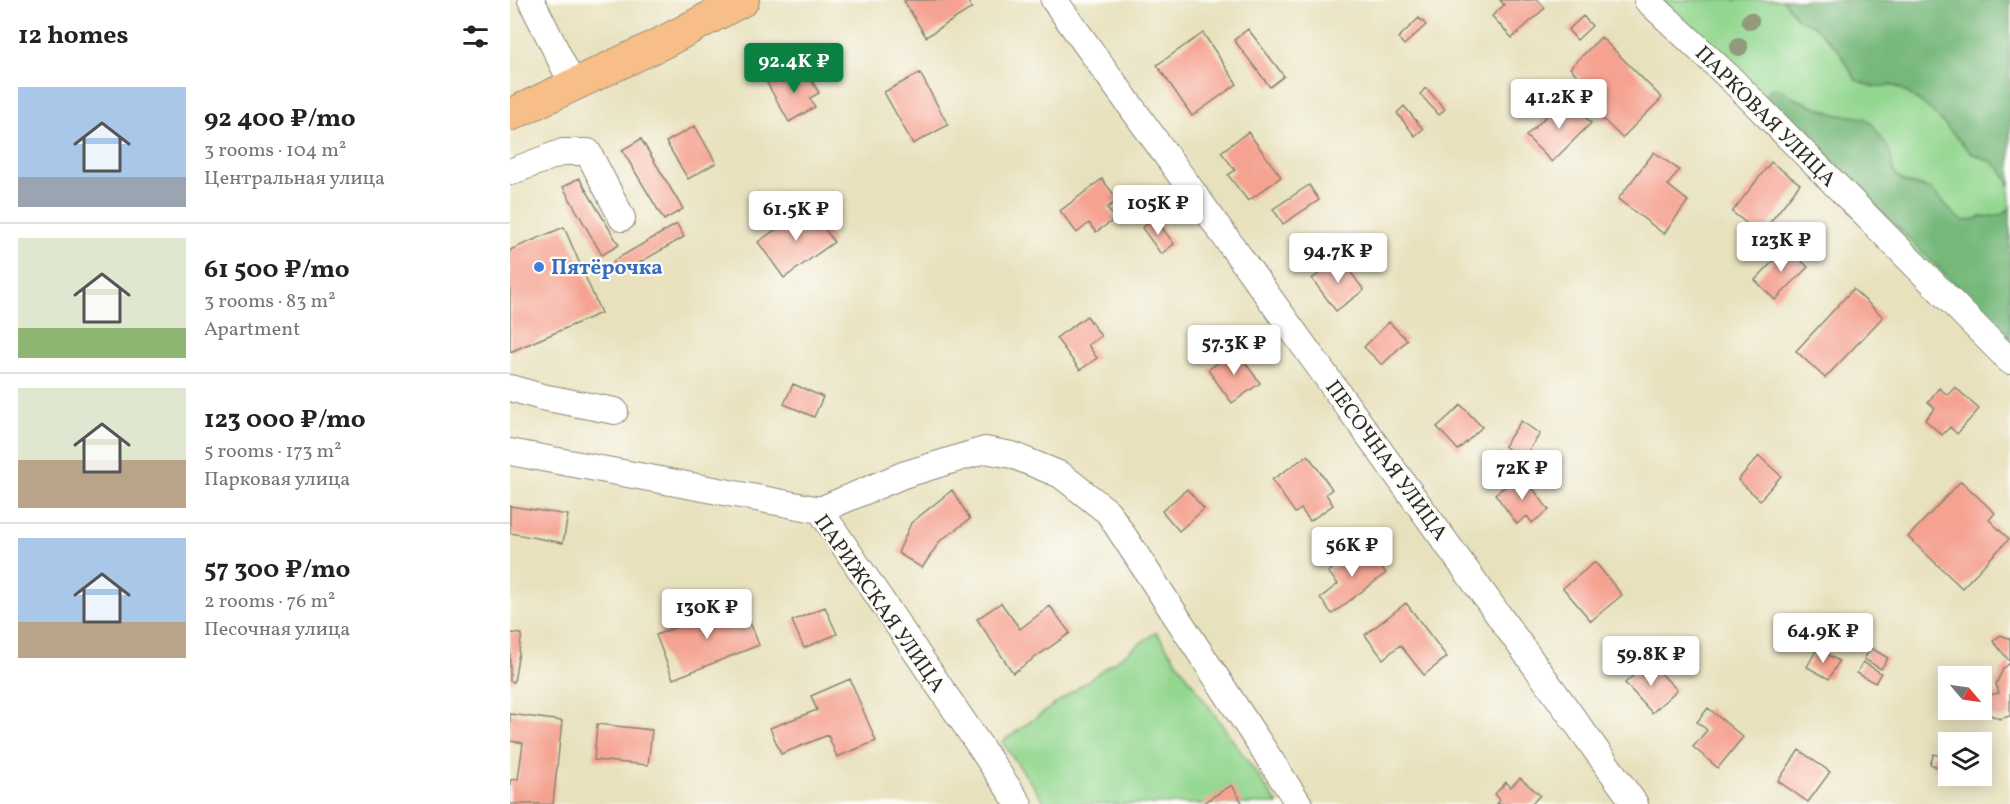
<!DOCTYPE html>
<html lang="en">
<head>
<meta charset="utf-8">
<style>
  :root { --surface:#fff; --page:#f2f2f2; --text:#222; --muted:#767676; --line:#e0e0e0; --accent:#0b8043 }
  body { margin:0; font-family:Vollkorn,serif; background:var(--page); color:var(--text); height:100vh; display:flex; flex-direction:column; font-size:22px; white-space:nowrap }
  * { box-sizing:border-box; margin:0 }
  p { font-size:20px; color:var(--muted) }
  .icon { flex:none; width:33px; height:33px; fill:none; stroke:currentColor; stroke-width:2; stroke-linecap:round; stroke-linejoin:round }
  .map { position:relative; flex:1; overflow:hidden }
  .details { display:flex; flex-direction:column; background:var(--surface); width:510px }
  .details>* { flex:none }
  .needle { width:39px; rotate:119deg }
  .controls { position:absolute; left:1428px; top:666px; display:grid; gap:12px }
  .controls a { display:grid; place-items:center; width:54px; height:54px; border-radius:0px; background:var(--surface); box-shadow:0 3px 15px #0003; font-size:30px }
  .price { position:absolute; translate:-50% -51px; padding:0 14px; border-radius:6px; background:#fff; color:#222; font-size:20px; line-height:39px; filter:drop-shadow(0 2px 3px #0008) }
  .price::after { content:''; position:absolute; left:50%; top:36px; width:18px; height:14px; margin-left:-9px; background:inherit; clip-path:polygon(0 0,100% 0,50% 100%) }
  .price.active { background:var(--accent); color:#fff }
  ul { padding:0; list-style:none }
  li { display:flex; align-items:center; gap:18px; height:150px; padding:0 18px }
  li+li { border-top:2px solid var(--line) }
  li span { display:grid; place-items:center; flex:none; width:168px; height:120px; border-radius:0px; color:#555 }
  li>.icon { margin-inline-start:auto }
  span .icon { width:72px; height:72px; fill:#fffc; stroke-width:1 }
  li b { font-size:26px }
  h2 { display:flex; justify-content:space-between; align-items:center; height:72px; padding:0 18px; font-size:26px }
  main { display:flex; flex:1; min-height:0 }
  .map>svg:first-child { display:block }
  .green { fill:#93d78f; stroke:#5f815d; stroke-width:1.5 }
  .forest { fill:#76b87a; stroke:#507252; stroke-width:1.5 }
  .building { fill:#f5a291 }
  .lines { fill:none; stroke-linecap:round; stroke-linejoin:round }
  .minor-casing { stroke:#8a8674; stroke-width:28 }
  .major-casing { stroke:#8a8674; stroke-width:34 }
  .minor { stroke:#fff; stroke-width:26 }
  .major { stroke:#f7be87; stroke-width:32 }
  .tree { fill:#919a7d }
  .shop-dot { fill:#3f7fe0; stroke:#fdfcf7; stroke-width:2 }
  .labels { text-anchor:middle; stroke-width:4.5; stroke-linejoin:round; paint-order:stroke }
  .street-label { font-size:21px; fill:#2b2b2b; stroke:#fdfcf7 }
  .shop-label { font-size:21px; font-weight:bold; fill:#366cbe; stroke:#fdfcf7; text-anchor:start }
</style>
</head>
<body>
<main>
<section class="details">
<h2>12 homes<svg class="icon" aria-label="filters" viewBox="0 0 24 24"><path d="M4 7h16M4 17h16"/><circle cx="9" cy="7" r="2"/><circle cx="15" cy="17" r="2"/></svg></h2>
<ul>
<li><span style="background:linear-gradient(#a9c7e8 75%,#9aa5b1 0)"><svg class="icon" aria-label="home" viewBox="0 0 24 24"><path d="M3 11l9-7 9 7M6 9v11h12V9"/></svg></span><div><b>92 400 ₽/mo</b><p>3 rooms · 104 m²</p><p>Центральная улица</p></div></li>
<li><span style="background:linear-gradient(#dfe7d0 75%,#8fb573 0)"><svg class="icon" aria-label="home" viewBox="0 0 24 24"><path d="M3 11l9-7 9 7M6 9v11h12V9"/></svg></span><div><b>61 500 ₽/mo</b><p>3 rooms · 83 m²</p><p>Apartment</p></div></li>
<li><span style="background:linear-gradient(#dfe7d0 60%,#b9a48a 0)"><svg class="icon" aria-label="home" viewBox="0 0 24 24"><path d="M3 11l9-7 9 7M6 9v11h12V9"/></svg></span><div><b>123 000 ₽/mo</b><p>5 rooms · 173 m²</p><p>Парковая улица</p></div></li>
<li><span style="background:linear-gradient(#a9c7e8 70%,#b9a48a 0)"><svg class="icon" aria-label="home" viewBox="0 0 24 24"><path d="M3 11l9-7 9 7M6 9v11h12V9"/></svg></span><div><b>57 300 ₽/mo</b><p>2 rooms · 76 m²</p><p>Песочная улица</p></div></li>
</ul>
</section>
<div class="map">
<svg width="1500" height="804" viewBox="0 0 1500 804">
  <rect width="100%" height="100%" fill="#fdfcf7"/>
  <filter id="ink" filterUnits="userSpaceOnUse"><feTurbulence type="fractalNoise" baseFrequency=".0167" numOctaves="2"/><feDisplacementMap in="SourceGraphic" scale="12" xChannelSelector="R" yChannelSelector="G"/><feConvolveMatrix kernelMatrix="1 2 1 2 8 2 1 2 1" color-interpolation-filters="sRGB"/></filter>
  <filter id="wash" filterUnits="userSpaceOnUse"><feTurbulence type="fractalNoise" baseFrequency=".008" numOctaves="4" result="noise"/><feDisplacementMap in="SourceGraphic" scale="24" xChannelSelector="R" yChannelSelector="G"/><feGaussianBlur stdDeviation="1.35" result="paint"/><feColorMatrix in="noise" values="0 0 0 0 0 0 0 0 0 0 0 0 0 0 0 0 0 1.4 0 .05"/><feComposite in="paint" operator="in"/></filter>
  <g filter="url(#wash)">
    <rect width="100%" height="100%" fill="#e8e1bd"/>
    <path class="green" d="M1151 0H1273L1288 19 1303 25 1328 50 1346 80 1364 87 1381 85 1396 91 1423 112 1461 153 1482 162 1491 170 1499 182 1500 208 1495 213 1487 216 1471 217 1462 220 1455 221 1446 217 1431 199 1413 186 1394 182 1387 176 1383 170 1378 149 1344 116 1328 115 1279 96 1500 338V352Z
      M646 632 768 804H536L492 742Z"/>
    <path class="forest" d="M1273 0H1500V185L1491 170 1482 162 1461 153 1423 112 1408 100 1388 87 1381 85 1364 87 1346 80 1328 50 1303 25 1288 19Z
      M1261 88 1270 89 1285 99 1328 115 1344 116 1356 119 1364 126 1378 149 1381 155 1383 170 1387 176 1394 182 1422 190 1447 217 1455 221 1462 220 1471 217 1487 216 1495 213 1500 208V338L1254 96Z"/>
    <g id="blocks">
      <path class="building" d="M395 0H457L462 8 416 37 394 1Z
        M990 0H1028L1035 8 1002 38 982 16 994 5Z
        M1073 16 1082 26 1067 40 1058 30Z
        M909 18 916 25 894 45 888 38Z
        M738 29 774 76 760 87 724 40Z
        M693 33 727 84 682 116 647 65Z
        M1091 37 1152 98 1112 138 1071 97 1080 88 1060 68Z
        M280 70 285 78 296 71 309 93 300 98 305 107 279 122 257 83Z
        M410 73 438 125 403 144 374 92Z
        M916 88 935 109 929 115 910 94Z
        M1056 97 1081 123 1042 162 1016 136Z
        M894 106 913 129 905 136 887 113Z
        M185 126 206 163 178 179 156 142Z
        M738 132 771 177 738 201 718 175 725 170 711 152Z
        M131 139 173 209 154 220 112 150Z
        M1144 152 1169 170 1158 185 1178 201 1154 234 1108 199Z
        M1261 162 1290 184 1251 234 1222 212Z
        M69 178 109 245 92 255 53 187Z
        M592 179 608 200 597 208 605 219 586 232 579 223 567 233 550 211Z
        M799 185 809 200 773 224 763 209Z
        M299 206 324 242 274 278 248 242Z
        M645 218 664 244 651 254 632 228Z
        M167 224 174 237 110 274 103 261Z
        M54 227 91 313 0 352V250Z
        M1277 247 1298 267 1265 300 1245 280Z
        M830 258 854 290 826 311 802 279Z
        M1343 289 1373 317 1315 378 1286 351Z
        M577 316 591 336 578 345 587 358 570 370 546 338Z
        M879 322 897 340 872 365 854 347Z
        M726 350 750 383 722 403 698 370Z
        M283 384 313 397 304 417 274 404Z
        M1445 387 1469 409 1447 434 1440 427 1432 435 1415 420 1425 408 1418 402 1429 388 1438 395Z
        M951 405 972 427 948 450 927 427Z
        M1011 421 1030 434 1013 459 994 446Z
        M798 455 822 489 816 494 823 505 800 521 791 509 785 513 762 480Z
        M1249 456 1271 476 1250 500 1228 480Z
        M1012 474 1039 510 1022 523 1017 516 1007 524 985 494Z
        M1451 481 1485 513 1479 520 1499 539 1452 588 1398 537Z
        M677 489 694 509 669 531 652 511Z
        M442 490 460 519 430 541 412 568 388 553 401 523Z
        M0 506 58 515 53 543 0 533Z
        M854 545 876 573 822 614 810 598 828 584 818 572Z
        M1085 562 1112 595 1081 621 1053 588Z
        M232 602 249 645 163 679 146 635Z
        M491 603 510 629 540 606 560 633 503 673 467 619Z
        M896 603 937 657 914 675 890 645 873 659 855 635Z
        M315 607 327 634 294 648 282 621Z
        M0 633 12 634 4 682 0 681Z
        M1491 635 1500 639V662L1483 641Z
        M1361 648 1378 658 1371 669 1354 659Z
        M1307 649 1329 661 1319 679 1297 667Z
        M1139 661 1167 690 1142 713 1115 683Z
        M1353 662 1371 673 1365 683 1347 673Z
        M1500 663V716L1489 719 1472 711V697L1489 693 1486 684 1493 669Z
        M340 679 366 741 327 757 318 735 271 754 260 728 307 710 301 696Z
        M1198 708 1233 737 1208 768 1183 747 1197 730 1187 722Z
        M0 714 52 721 43 804H0V780L8 779 13 743 0 741Z
        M87 724 142 730 138 765 84 760Z
        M1289 750 1320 772 1298 802 1268 781Z
        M1424 754 1438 759 1433 769 1420 764Z
        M1010 778 1030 795 1022 804H987L990 800 985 794 996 782 1001 787Z
        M722 785 733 804H691Z"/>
    </g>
  </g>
  <g filter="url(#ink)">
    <use href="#blocks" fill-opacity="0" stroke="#8a8674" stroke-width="1.5"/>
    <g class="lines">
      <defs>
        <path id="minor" d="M21 0 63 85
          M544 0 1125 804
          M1137 0 1221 79 1500 361
          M0 172 53 152H78L112 218
          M0 388 32 397 105 411
          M0 452 310 510 509 804
          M310 510 393 475 475 450 502 455 551 475 598 512 789 804"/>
        <path id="major" d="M0 115 152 43 233 0"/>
      </defs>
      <use href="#minor" class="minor-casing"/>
      <use href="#major" class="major-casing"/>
      <use href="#minor" class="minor"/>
      <use href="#major" class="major"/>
    </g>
    <g class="tree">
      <circle cx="1240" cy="21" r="9"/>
      <circle cx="1229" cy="47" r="9"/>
    </g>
  </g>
  <circle class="shop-dot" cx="29" cy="267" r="6"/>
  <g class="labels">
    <g class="street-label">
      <text transform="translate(1256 116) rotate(45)" y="7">ПАРКОВАЯ УЛИЦА</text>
      <text transform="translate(877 460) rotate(54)" y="7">ПЕСОЧНАЯ УЛИЦА</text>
      <text transform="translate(370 603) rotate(55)" y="7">ПАРИЖСКАЯ УЛИЦА</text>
    </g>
    <g class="shop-label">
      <text x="41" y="274">Пятёрочка</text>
    </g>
  </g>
</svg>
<div class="controls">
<a><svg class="needle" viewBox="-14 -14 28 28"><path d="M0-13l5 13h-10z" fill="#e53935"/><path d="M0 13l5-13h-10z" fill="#767676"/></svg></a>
<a><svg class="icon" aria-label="layers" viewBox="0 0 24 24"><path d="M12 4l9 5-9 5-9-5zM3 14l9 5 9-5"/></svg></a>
</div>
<b class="price active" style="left:284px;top:94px">92.4K ₽</b>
<b class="price" style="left:1049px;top:130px">41.2K ₽</b>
<b class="price" style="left:648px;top:236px">105K ₽</b>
<b class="price" style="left:286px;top:242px">61.5K ₽</b>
<b class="price" style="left:1271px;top:273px">123K ₽</b>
<b class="price" style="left:828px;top:284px">94.7K ₽</b>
<b class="price" style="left:724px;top:376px">57.3K ₽</b>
<b class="price" style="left:1012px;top:501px">72K ₽</b>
<b class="price" style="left:842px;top:578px">56K ₽</b>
<b class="price" style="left:197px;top:640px">130K ₽</b>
<b class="price" style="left:1313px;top:664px">64.9K ₽</b>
<b class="price" style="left:1141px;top:687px">59.8K ₽</b>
</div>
</main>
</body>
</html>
